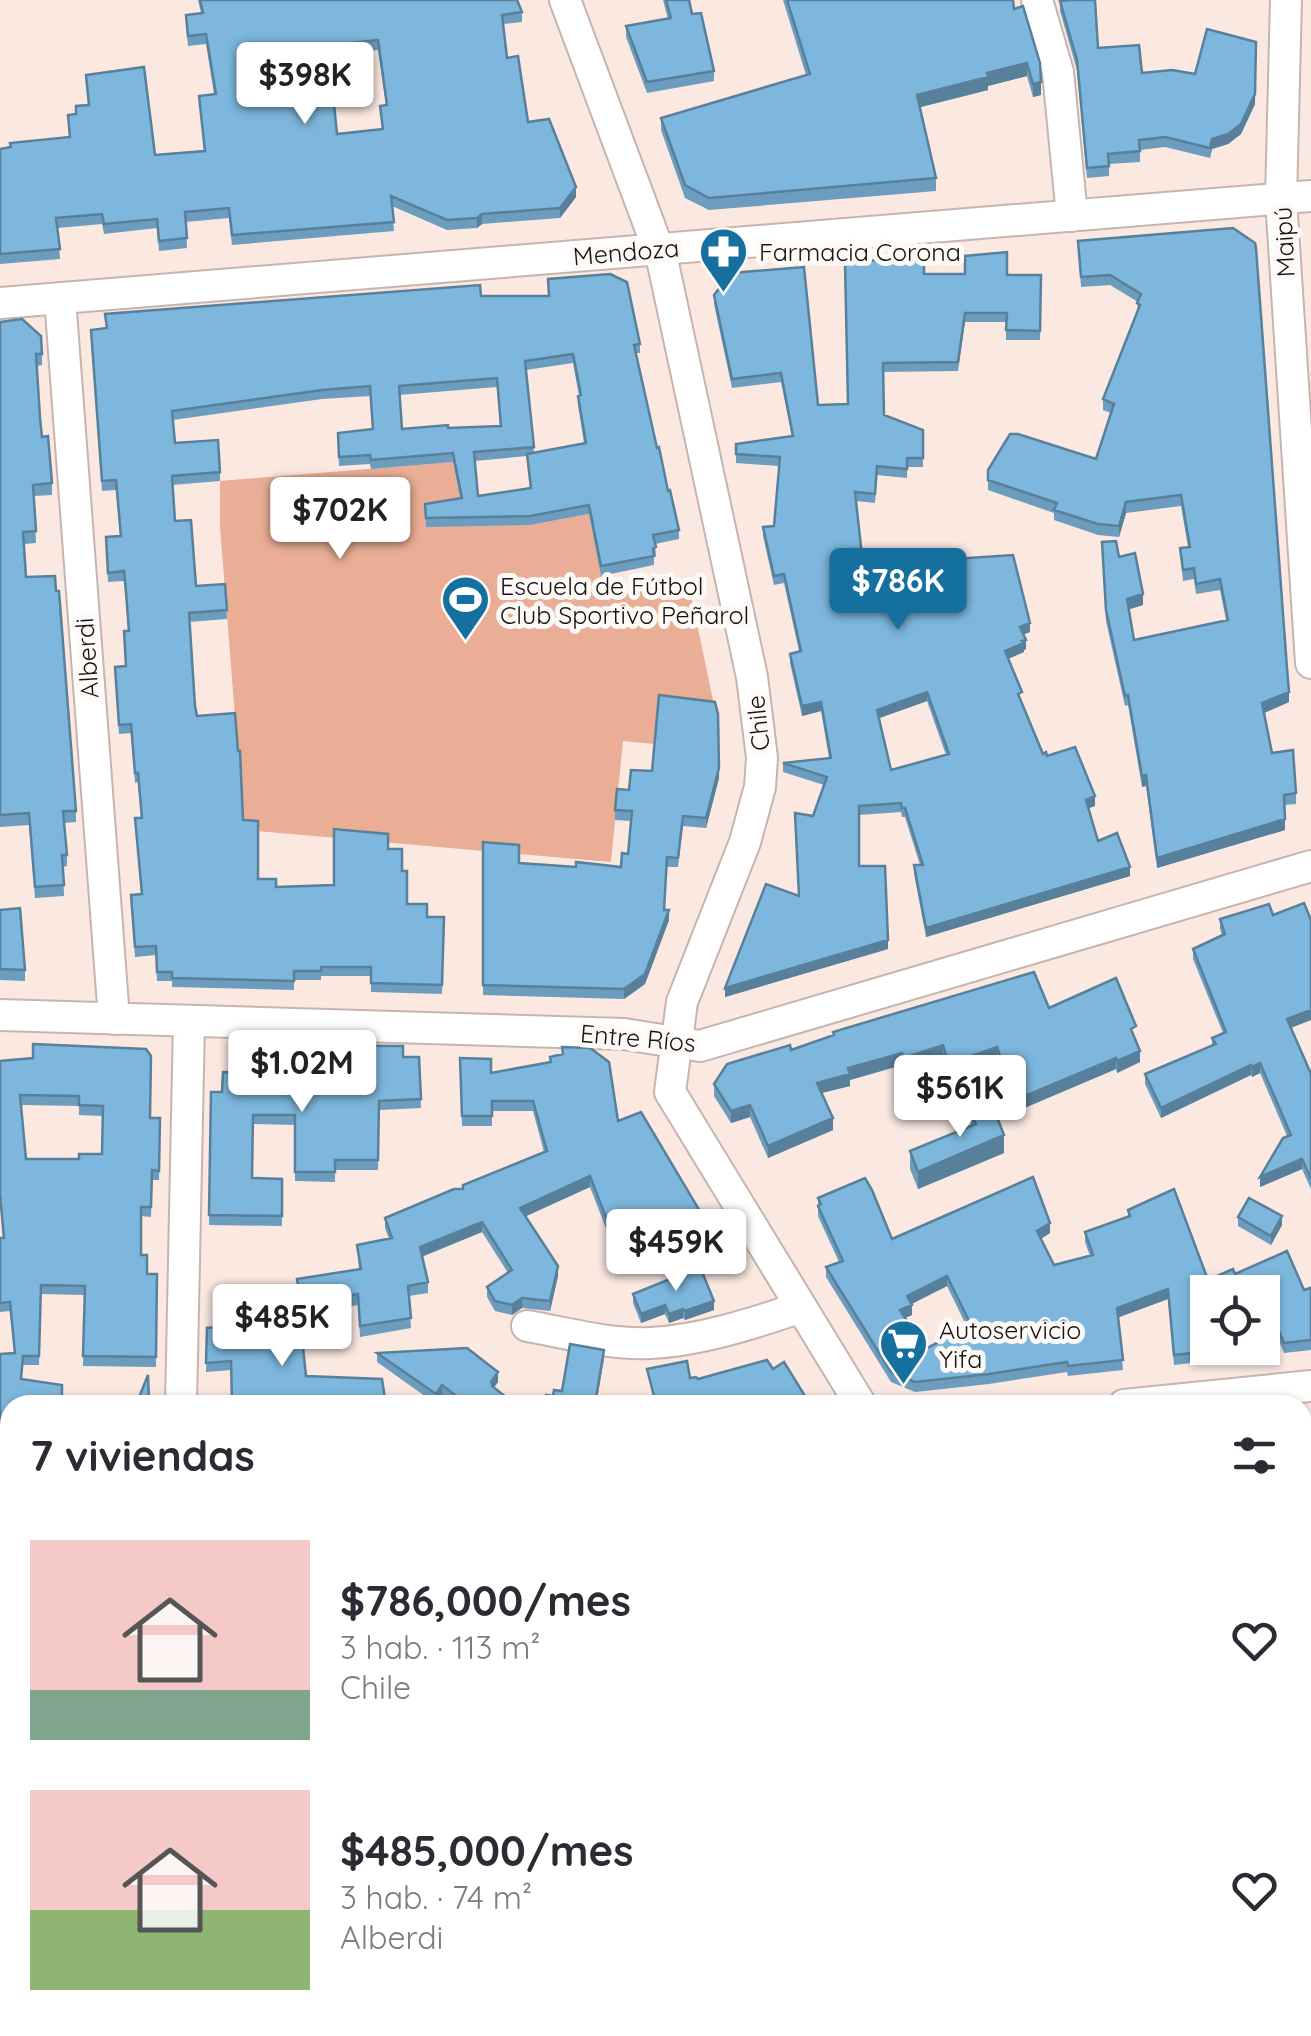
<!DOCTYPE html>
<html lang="es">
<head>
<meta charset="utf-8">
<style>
  :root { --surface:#fff; --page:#f2f2f3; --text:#2b2b33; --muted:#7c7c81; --accent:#16709f }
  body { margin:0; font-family:Quicksand,sans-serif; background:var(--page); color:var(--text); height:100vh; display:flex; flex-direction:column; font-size:38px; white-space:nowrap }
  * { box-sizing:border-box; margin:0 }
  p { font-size:32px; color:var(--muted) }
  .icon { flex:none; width:55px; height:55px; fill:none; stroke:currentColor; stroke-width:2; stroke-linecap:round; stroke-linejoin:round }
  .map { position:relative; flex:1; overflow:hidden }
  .side { position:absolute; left:0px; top:1395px; width:1312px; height:642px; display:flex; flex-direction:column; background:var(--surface); border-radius:30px 30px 0 0; box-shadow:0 2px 8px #0004 }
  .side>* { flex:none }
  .tools { position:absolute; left:1190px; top:1275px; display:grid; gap:20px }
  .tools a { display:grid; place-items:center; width:90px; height:90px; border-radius:0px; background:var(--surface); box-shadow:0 2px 8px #0004; font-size:50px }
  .price { position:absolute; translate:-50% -85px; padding:0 22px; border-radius:10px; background:#fff; color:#222; font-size:32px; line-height:65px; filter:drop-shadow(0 2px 5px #0008) }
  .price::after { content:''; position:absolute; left:50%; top:60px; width:30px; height:22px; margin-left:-15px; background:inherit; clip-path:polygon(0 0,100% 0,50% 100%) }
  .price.selected { background:var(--accent); color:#fff }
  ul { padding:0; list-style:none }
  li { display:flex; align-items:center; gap:30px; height:250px; padding:0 30px }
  li span { display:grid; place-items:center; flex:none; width:280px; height:200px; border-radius:0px; color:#555 }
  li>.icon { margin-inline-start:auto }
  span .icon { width:120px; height:120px; fill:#fffc; stroke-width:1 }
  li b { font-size:42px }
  h2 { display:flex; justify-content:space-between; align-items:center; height:120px; padding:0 30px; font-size:42px }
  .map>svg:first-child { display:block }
  .green { fill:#e9ae95 }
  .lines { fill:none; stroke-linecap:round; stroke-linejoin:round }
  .minor-casing { stroke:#c6b5ae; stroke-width:34 }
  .minor { stroke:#fff; stroke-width:30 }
  .wall { fill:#6c9dbe; fill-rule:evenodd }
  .shaded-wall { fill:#58809b }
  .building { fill:#7db7dd; stroke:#58809b; stroke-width:2.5; fill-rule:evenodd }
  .labels { text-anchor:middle; stroke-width:10; stroke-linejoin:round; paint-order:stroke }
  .street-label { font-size:25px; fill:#191310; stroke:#fcf9f7 }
  .poi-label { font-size:25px; fill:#191310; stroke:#fcf9f7; text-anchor:start }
</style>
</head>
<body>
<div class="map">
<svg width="1311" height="2036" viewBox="0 0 1311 2036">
  <rect width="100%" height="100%" fill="#fae8e1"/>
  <path class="green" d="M453 462 465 526 530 525 589 514 606 598 688 581 718 724 719 750 623 741 611 862 244 830 220 527V481Z"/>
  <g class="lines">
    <defs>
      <path id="minor" d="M565 0 662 259 752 677 762 758 760 787 745 842 682 1002 670 1092 861 1405
        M1037 0 1058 72 1072 216
        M1286 0 1281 199 1311 663
        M60 298 114 1019
        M0 303 1311 196
        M0 1015 624 1034 700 1046 1311 866
        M527 1326C567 1333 610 1345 650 1343 699 1341 755 1323 801 1307
        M181 1405 189 1021
        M1124 1405 1311 1386
        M0 1523 10 1525
        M0 1788 10 1790
        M1302 1822 1311 1818
        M0 2024 14 2036
        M721 2028 725 2036
        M1219 2028 1223 2036
        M186 2036 193 2028
        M1070 2036 1076 2028"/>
    </defs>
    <use href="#minor" class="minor-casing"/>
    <use href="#minor" class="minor"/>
  </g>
  <path class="wall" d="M198 0H517L522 12V22L503 24 507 58 528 122 576 197 560 218 482 224 477 228 447 230 392 206 394 231 232 245 229 218 186 222 187 248 159 251 157 228 104 234 102 224 58 228 60 259 0 264V149L69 137 68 115 76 114V106L88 105 86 75 155 155 204 151 199 96 214 94 206 44 188 46 186 25V15L201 13ZM378 50 386 105 380 106 382 129 337 134 300 107 295 60Z
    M663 0H689L692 14 714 71V81L647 93 626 37V26L668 19Z
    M783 0H1013L1014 9 1041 95 1033 97 1027 76 988 86V90L920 107 936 178V191L709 210 685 198 661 130V118L806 75Z
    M1060 1 1098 48 1142 73 1255 104 1241 134 1228 144 1212 149 1210 158 1165 147 1140 150V162L1109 164V176L1087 178 1077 70 1060 11Z
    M1233 228 1289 702 1264 713 1272 753 1296 793V804L1284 805 1285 830 1157 868 1146 786 1142 787 1128 705 1125 706 1106 621 1102 542 1119 557 1143 605 1128 609 1134 640 1226 620 1220 590 1196 594 1194 579 1183 581 1180 548 1188 547 1181 506 1126 513 1119 537 1098 535 1054 520V513L988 490V470L1096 459 1111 413 1103 410V399L1137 312 1138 302 1110 285 1081 287 1078 241Z
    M924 274 1041 275 1040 340H1006V322H965L958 371 883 372 884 415 923 430V467H907V478L877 475 875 503 856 501 863 565 1030 632 1023 634 1026 649 1024 650V652L1008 659 1021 701 1043 754 1047 756 1095 806 1089 808 1098 841 1130 876 926 937 914 874V865H920L905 817H902L901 812 859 815V866L888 949 725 997 799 896 813 816 824 785 783 772V763L829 758 821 711 802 716 790 663V654L799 651 784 583 774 585 763 536V527L774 526 779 466 736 463V444L792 437 781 382 732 388 714 304V295L818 405 848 404ZM927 701 946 755 891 770 879 718Z
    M481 296 640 344V353H636L657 448 679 530V539L655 544 656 556 654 557V565L601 576 589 514 530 525 426 527 425 504 460 499 453 462 371 469 370 464 339 466 338 442 372 429 370 396 322 399 173 420 175 443 220 472V481L172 485 175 521 196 586 225 584 227 619 189 622 195 706 197 716 243 820 258 879 276 887 334 885 388 849 402 871 407 904 427 917H444L442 994 371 992V976H321V980H294V990L172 987V981H157L156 955 135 957 131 904 141 894 135 818H141L138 782 135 783 131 733 119 734 115 676 125 666 128 631 126 602 124 581 108 582 106 537 120 536 116 490 102 491 91 339 106 328 105 314ZM573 363 579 396 578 405 584 443 534 453 526 370ZM497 387 500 426 402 429 399 395ZM527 456 530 489 478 496 475 461Z
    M0 322 42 354V365L37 366 42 437 52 483V495L34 496 36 543 24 544 26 577 76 811V822L64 823 67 855V866L63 867 64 896 35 898 29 825 0 827Z
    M719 778 706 828 683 826 678 867H667L664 910 669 920 645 984 624 999 483 995V842L519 863 576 867H621L628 854 631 821 615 820V810L629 790Z
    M0 910 25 970V981L0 980Z
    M1273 915 1311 920V1020L1291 1028 1311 1074V1189L1302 1169 1260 1187 1287 1136 1260 1073 1252 1077 1251 1075 1161 1118 1145 1084V1074L1212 1046V1038L1223 1033 1193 959V949L1222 935 1220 929V919Z
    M1049 1008 1136 1038 1140 1062 1117 1073 1116 1069 1015 1112 997 1059 949 1076 943 1057 904 1069 902 1065 850 1080V1086L822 1093 833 1130 768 1158 750 1117 731 1123 714 1096V1084L791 1050 833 1036V1032Z
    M562 1047 618 1121 707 1233 620 1265 590 1187 525 1216 558 1276 550 1311 522 1308 512 1315 495 1311 487 1297V1287L508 1273 482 1232 422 1257 428 1282V1293L409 1296 411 1328 360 1337 358 1305 301 1314 297 1279 359 1269 357 1245 389 1239 385 1228V1218L463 1189 544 1152 533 1111H492V1126H462L460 1058 491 1073 550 1062V1057L562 1054Z
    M403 1057H419L421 1108 379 1110 378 1170H335V1182L295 1181V1125L253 1124V1178L282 1179V1226L209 1225 211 1092H222L253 1073Z
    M0 1061 150 1118H160L159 1180H152L151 1217 141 1216V1255L147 1274H157L156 1367 83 1366 85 1295 41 1294 39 1365H23L10 1405V1445L0 1446V1354L14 1353 10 1311 0 1312V1238H3L0 1204ZM21 1105 79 1106V1115L103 1116 102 1154 79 1159H26Z
    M971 1113 1004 1153 918 1189 910 1169V1151L971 1126Z
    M818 1198 892 1239 1050 1233 1041 1239 1054 1265 1090 1256 1085 1242V1232L1128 1216V1210L1208 1280 1235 1274 1304 1290 1311 1289V1350L1284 1353 1278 1339H1262V1292L1234 1348V1358L1174 1365 1168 1299 1118 1317 1123 1370 1068 1376 1067 1372 989 1384 915 1392 891 1382 826 1277V1267L839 1262 818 1216ZM947 1286 967 1327 925 1349 905 1318 912 1315V1304Z
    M1238 1217 1282 1225 1271 1245 1238 1226Z
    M633 1294 714 1310 685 1320 683 1318 669 1323 665 1314 641 1323 633 1303Z
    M207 1328 306 1376 231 1370 206 1372Z
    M377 1353 498 1382 494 1388 516 1405H455L442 1395 436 1404 377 1362Z
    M1311 1421V1481L1302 1482V1422Z
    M1311 1612V1700L1302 1684V1617Z
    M10 1824V1961L0 1951V1831Z
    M1302 1898 1311 2036H1303L1298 2028H1302Z
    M10 1967V1996L0 1988V1979Z
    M48 2028H136L129 2036H58Z"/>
  <path class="shaded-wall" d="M1256 42 1255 104 1241 134 1228 144 1212 149 1210 158 1212 139Z
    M1027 63V76L988 86V90L917 108V95L987 73Z
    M1041 82V95L1033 97V84Z
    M576 187V197L560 218V208Z
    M482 214V224L477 228V218Z
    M1126 502V513L1119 537V526Z
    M1143 594V605L1127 610V599Z
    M1030 623V632L1020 636V627Z
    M1026 640V649L1024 650V652L1005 660V651Z
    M927 692V701L877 719V710Z
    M1289 692V702L1262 714V703Z
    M821 702V711L802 716V706Z
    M719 768V778L706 828V818Z
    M1146 775V786L1142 787V776Z
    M1095 796V806L1086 809V800Z
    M1285 819V830L1157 868V858Z
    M1130 867V876L926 937V928Z
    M669 910V920L645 984 624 999V989Z
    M888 940V949L725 997V988Z
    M1311 1010V1020L1287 1029V1019Z
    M943 1045V1057L904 1069V1058Z
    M997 1047V1059L949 1076V1064Z
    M1140 1051V1062L1117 1073V1061Z
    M902 1053V1065L850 1080V1086L817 1094V1083L848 1068Z
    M1116 1058V1069L1015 1112V1100Z
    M1260 1063V1073L1252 1077V1067Z
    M1251 1065V1075L1161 1118V1108Z
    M750 1105V1117L731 1123V1111Z
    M833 1118V1130L768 1158V1146Z
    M1004 1135V1153L918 1189V1172Z
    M1302 1159V1169L1260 1187V1177Z
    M590 1176V1187L520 1219V1208Z
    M1282 1216V1225L1271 1245V1236Z
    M482 1222V1232L420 1257V1247Z
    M707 1223V1233L620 1265V1254Z
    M1050 1223V1233L1037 1241V1231Z
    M558 1266V1276L550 1311V1301Z
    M947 1276V1286L907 1306V1296Z
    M1168 1289V1299L1117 1318V1308Z
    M522 1298V1308L512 1315V1305Z
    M714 1301V1310L685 1320V1311Z
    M665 1305V1314L641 1323V1314Z
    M912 1305V1315L900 1320V1310Z
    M683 1309V1318L669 1323V1314Z
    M604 1350V1359L596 1405V1398Z
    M498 1372V1382L493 1388 491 1382Z
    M442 1385V1395L436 1404V1394Z
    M1311 1741V1751L1302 1755V1745Z
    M1310 1771V1781L1302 1785V1775Z
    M129 2028H136L129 2036H125V2032Z"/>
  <path class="building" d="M200 0H517L522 12 502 15 507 58 518 56 528 122 549 119 576 187 560 208 482 214 477 218 447 220 391 196 394 222 232 235 229 208 185 212 187 238 159 241 157 219 104 224 102 214 56 218 60 249 0 254V149L11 147 10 143 70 137 68 115 76 114V106L89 105 86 75 144 67 155 155 205 151 199 96 216 94 206 34 188 36 186 15 203 13ZM378 40 387 105 380 106 383 129 337 134 334 104 300 107 294 50Z
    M666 0H689L692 14 701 13 714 71 647 82 626 26 671 18Z
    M787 0H1013L1014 9 1023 6 1040 63 1041 82 1033 84 1027 63 987 73 988 77 917 95 936 178 709 198 685 185 661 118 810 74Z
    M1070 0H1095L1098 48 1139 45 1142 73 1172 70 1195 74 1207 29 1256 42 1255 94 1241 124 1228 134 1212 139 1210 148 1165 137 1139 140 1140 151 1108 154 1109 166 1087 168 1077 60 1060 1Z
    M1233 228 1255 243 1256 248 1287 668 1289 692 1262 703 1272 753 1293 750 1296 793 1284 795 1285 819 1157 858 1146 775 1142 776 1128 695 1125 696 1106 610 1102 542 1116 541 1119 557 1135 553 1143 594 1127 599 1134 640 1228 620 1220 579 1196 584 1194 568 1183 570 1180 548 1190 547 1181 495 1126 502 1119 526 1098 524 1054 510 1057 503 988 480V470L1010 434H1018L1096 459 1114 404 1103 399 1140 305 1137 303 1141 294 1110 275 1081 277 1078 241Z
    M1007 252V275H1041L1040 331 1006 330 1007 313H965L958 362 883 363 884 415 923 430V458H907V469L877 466 875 494 855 492 863 565 1013 555 1030 623 1020 627 1026 640 1022 641 1024 643 1005 651 1022 692 1018 694 1043 754 1046 752 1047 756 1075 747 1095 796 1086 800 1098 841 1117 833 1130 867 926 928 914 865H923L905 808H902L901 803 859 806V866H885L888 940 725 988 766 884 799 896 795 813 813 816 827 777 783 763 831 758 821 702 802 706 790 654 801 651 784 574 774 576 763 527 774 526 780 457 736 454V444L793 436 781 373 732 379 714 295 731 273 804 267 818 405 848 404 845 263 924 256V274H965V256ZM927 692 949 754 891 770 877 710Z
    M610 274 627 282 640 344 634 345 657 448 659 447 668 491 670 490 679 530 653 535 656 547 653 548 654 556 601 566 589 505 530 516 426 518 425 504 462 498 453 453 371 460 370 455 339 457 338 433 373 429 370 386 322 390 172 411 175 443 218 440 220 472 172 476 175 521 191 520 196 586 225 584 227 610 189 613 195 706 197 716 235 713 238 751H240L243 820 258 821V879H276V887L334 885V829L388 834V849H402V871H407V904H427V917H444L442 985 371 983V967H321V971H294V981L172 978V972H157L156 946 135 947 131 895 142 894 135 818H142L138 773H135L131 724 119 725 115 667 126 666 124 631H129L126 592 124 571 108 573 106 537 121 536 116 480 102 481 91 330 107 328 105 314 480 285 481 296H549L548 279ZM573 354 581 395 578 396 586 443 527 454 531 488 478 496 474 452 534 447 525 361ZM497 378 501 426 448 428V425L402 429 399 386Z
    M22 319 41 336 42 354H36L40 418 42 437 48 436 52 483 33 485 36 531 23 532 26 577 55 576 56 591H59L76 811H63L67 855H62L64 885 35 887 29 813 0 815V322Z
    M659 695 715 702 718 714 719 768 706 818 683 816 678 858 667 857 664 910H669L645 974 624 989 483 985V842L519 845V863L576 867V862L621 867 622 853 628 854 632 811 615 810 617 789 629 790 631 770 652 771Z
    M1304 903 1311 920V1010L1287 1019 1311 1074V1179L1302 1159 1260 1177 1283 1138 1291 1135 1260 1063 1252 1067 1251 1065 1161 1108 1145 1074 1216 1044 1212 1038 1226 1032 1193 949 1225 934 1220 919 1269 904 1273 915Z
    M20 908 25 970 0 969V910Z
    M1034 972 1049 1008 1116 978 1136 1026 1131 1029 1140 1051 1117 1061 1116 1058 1015 1100 997 1047 949 1064 943 1045 904 1058 902 1053 848 1068 850 1074 817 1083 833 1118 768 1146 750 1105 731 1111 714 1084 727 1064 790 1045 791 1050 834 1035 833 1032Z
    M33 1044 146 1049 151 1056 150 1118H160L159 1171 152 1170 151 1207H141V1255H147V1274H157L156 1357 83 1356 85 1286 41 1285 39 1356H23L21 1379 62 1385V1398H77V1405H10V1436H0V1354L15 1353 10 1302 0 1303V1238H4L0 1194V1061L33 1058ZM20 1095 79 1096V1105L103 1106 102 1154H79V1159H26Z
    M254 1045 403 1046V1057H419L421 1099 379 1101 378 1160H335V1172H295V1115H253L252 1178 282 1179V1216L209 1215 211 1092H222L223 1072 253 1073Z
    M562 1047 590 1048 609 1062 618 1121 641 1112 707 1223 620 1254 590 1176 520 1208 558 1266 550 1301 522 1298 512 1305 495 1301 487 1287 512 1270 482 1222 420 1247 428 1282 408 1286 411 1318 360 1326 358 1294 301 1304 297 1279 361 1269 357 1245 392 1238 385 1218 454 1189H463V1185L547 1151 533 1101H492V1116H462L460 1058 491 1059V1073L551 1062 550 1057 563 1054Z
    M992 1104 1004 1135 918 1172 910 1151 976 1124 971 1113Z
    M1033 1177 1050 1223 1037 1231 1054 1265 1093 1255 1085 1232 1130 1216 1128 1210 1174 1189 1208 1280 1233 1269 1235 1274 1287 1251 1304 1290 1310 1288 1311 1289V1340L1284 1343 1278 1329H1262V1292H1208V1348H1234L1174 1355 1168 1289 1117 1308 1123 1360 1068 1366 1067 1362 989 1374 915 1382 891 1372 826 1267 843 1261 818 1206 821 1204 818 1198 865 1178 872 1190 892 1239ZM947 1276 971 1325 925 1349 900 1310 912 1305 907 1296Z
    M1249 1198 1282 1216 1271 1236 1238 1217Z
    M700 1267 714 1301 685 1311 683 1309 669 1314 665 1305 641 1314 633 1294Z
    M300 1319 306 1376 382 1379 386 1405H232L231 1361 206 1363 207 1328Z
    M570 1344 604 1350 596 1398 654 1396 647 1369 687 1361 690 1378 696 1377 698 1379 767 1360 773 1369 784 1362 805 1396 803 1405H544L546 1395 553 1396 554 1390 562 1391Z
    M467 1348 498 1372 491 1382 493 1385 492 1386 516 1405H468L442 1385 436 1394 377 1353Z
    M148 1375 149 1402H155V1405H136Z
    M1311 1421V1470L1302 1471V1422Z
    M1302 1531 1305 1558 1302 1559Z
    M1311 1612V1690L1302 1674V1617Z
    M1311 1714V1741L1302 1745V1718Z
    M1302 1757 1310 1771 1302 1775Z
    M10 1824V1952L0 1942V1831Z
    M1308 1895 1311 1899V2036H1309L1302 2025V1898Z
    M10 1967V1987L0 1979Z
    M59 2028H119L112 2036H69Z
    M223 2028H362L355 2036H227L221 2030Z
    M590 2028H685L690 2036H582Z
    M761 2028H942L946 2036H764Z
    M1121 2028H1193L1197 2036H1112Z"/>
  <defs>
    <symbol id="pharmacy-pin" viewBox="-11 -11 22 30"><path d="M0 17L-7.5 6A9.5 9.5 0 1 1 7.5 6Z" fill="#16709f" stroke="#fcf9f7"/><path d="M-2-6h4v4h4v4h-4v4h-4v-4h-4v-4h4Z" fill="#fff"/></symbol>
    <symbol id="stadium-pin" viewBox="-11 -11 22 30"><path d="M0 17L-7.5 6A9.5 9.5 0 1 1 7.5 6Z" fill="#16709f" stroke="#fcf9f7"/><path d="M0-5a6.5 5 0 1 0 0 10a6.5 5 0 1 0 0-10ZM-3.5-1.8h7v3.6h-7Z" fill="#fff"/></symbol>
    <symbol id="supermarket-pin" viewBox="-11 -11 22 30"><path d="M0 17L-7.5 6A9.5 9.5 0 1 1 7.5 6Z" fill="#16709f" stroke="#fcf9f7"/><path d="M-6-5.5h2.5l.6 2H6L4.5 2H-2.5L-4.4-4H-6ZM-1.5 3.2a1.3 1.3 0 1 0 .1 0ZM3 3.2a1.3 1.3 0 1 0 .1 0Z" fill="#fff"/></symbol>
  </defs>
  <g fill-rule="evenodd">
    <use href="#pharmacy-pin" x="696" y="224" width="55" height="75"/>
    <use href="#stadium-pin" x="438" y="572" width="55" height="75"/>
    <use href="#supermarket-pin" x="876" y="1316" width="55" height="75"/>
  </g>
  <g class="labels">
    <g class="street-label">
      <text transform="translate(1284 242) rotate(-93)" y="9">Maipú</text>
      <text transform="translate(626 252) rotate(-5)" y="9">Mendoza</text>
      <text transform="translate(87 658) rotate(-94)" y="9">Alberdi</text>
      <text transform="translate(758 723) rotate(-96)" y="9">Chile</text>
      <text transform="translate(638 1038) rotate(5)" y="9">Entre Ríos</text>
    </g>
    <g class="poi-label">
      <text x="759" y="261">Farmacia Corona</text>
      <text x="500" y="595">Escuela de Fútbol<tspan x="500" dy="29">Club Sportivo Peñarol</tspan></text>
      <text x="939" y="1339">Autoservicio<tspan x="939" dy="29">Yifa</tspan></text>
    </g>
  </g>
</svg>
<div class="tools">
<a><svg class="icon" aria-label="locate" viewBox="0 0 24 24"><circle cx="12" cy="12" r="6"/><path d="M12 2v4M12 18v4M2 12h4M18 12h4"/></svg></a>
</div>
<b class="price" style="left:305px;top:127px">$398K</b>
<b class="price" style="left:340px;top:562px">$702K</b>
<b class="price selected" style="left:898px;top:633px">$786K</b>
<b class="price" style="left:302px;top:1115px">$1.02M</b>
<b class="price" style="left:960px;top:1140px">$561K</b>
<b class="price" style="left:676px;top:1294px">$459K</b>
<b class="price" style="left:282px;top:1369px">$485K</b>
<section class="side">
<h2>7 viviendas<svg class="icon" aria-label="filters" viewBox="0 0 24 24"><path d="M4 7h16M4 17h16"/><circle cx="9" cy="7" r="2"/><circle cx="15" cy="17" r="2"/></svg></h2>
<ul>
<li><span style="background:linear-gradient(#f6c9c9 75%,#7fa58c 0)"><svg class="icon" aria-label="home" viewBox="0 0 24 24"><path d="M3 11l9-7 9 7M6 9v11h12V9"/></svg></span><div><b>$786,000/mes</b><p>3 hab. · 113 m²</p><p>Chile</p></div><svg class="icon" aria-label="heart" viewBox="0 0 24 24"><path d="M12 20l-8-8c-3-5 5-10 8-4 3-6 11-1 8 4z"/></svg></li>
<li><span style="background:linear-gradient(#f6c9c9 60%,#8fb573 0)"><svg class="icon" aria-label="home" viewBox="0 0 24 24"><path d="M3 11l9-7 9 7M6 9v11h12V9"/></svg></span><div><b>$485,000/mes</b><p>3 hab. · 74 m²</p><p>Alberdi</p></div><svg class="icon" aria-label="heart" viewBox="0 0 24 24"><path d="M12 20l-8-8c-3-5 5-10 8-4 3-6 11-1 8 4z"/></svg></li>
</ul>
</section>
</div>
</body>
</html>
